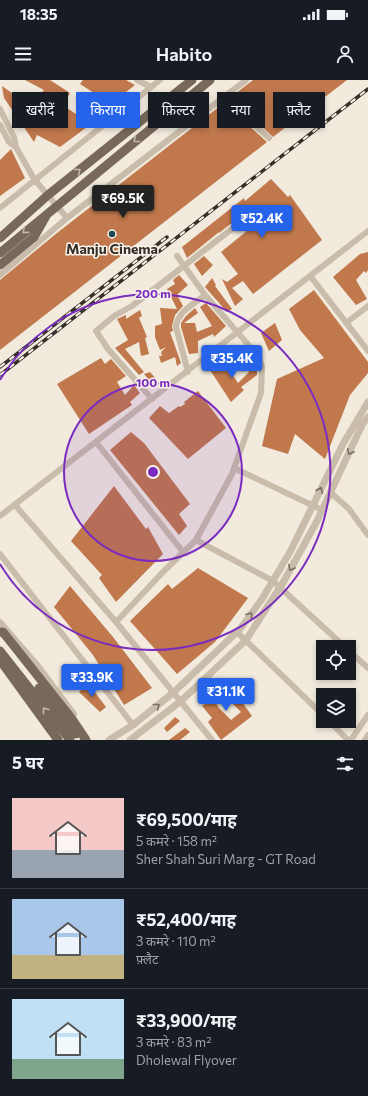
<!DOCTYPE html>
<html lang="hi">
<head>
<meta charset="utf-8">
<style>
  :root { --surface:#171b24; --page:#20242c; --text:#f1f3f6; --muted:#9ea1a6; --line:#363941; --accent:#2563eb }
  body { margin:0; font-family:Commissioner,"Noto Sans Devanagari",sans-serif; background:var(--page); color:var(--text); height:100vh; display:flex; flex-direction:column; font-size:15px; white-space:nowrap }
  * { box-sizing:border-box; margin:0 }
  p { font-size:13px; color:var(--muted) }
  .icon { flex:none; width:22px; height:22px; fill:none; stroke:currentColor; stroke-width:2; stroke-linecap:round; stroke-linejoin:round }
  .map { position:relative; height:660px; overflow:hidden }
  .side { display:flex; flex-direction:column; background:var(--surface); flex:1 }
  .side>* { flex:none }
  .banner { position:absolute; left:12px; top:12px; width:344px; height:36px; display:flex; gap:8px }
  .controls { position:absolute; left:316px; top:560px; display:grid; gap:8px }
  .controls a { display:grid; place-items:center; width:40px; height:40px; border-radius:0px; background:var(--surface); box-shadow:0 2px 6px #0003; font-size:20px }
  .price { position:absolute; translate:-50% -34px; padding:0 9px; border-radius:4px; background:var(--accent); color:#fff; font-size:13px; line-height:26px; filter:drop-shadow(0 1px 2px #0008) }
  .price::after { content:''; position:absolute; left:50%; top:24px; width:12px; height:9px; margin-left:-6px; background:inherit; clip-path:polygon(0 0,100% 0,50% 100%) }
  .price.current { background:#222; color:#fff }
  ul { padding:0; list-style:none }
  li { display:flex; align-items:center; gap:12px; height:100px; padding:0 12px }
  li+li { border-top:1px solid var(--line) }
  li span { display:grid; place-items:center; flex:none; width:112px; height:80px; border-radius:0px; color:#555 }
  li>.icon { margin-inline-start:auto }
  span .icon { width:48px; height:48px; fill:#fffc; stroke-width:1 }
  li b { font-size:17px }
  h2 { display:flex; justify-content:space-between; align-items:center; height:48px; padding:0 12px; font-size:17px }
  .chip { padding:0 14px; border-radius:0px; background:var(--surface); box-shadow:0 2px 6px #0003; font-size:14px; line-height:36px }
  .chip.current { background:var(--accent); color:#fff }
  .status { display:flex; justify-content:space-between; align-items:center; height:28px; padding:0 20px; background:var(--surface); direction:ltr }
  .status svg { height:11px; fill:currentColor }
  header { display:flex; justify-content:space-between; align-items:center; height:52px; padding:0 12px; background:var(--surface); font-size:18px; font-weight:600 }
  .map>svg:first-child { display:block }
  .building { fill:#c0784c }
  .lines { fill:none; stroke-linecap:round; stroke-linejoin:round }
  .minor { stroke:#c9bcaa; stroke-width:6 }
  .tertiary { stroke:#c9bcaa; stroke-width:7 }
  .primary { stroke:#78685b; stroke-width:9 }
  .rail-casing { stroke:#362f29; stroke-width:3.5 }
  .rail { stroke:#f9f4e9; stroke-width:2; stroke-dasharray:6; stroke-linecap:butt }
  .oneway { stroke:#bfb5a9 }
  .oneway2 { stroke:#786e63 }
  .ring { fill:none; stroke:#7b2cbf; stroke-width:2 }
  .poi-dot { fill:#204b56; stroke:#f9f4e9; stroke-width:1.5 }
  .labels { text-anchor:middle; stroke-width:3; stroke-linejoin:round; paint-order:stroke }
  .poi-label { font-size:14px; font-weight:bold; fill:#362f29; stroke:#f9f4e9 }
  .centre { fill:#7b2cbf; stroke:#f9f4e9; stroke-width:2 }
  .ring-label { font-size:12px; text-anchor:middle; font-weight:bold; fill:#7b2cbf; stroke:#f9f4e9; stroke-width:3; stroke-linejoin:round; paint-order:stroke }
</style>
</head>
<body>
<div class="status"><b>18:35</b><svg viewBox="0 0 49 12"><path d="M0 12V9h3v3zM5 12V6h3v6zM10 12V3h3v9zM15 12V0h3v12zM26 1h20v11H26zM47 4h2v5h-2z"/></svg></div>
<header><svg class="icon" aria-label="menu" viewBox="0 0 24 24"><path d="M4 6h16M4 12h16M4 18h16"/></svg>Habito<svg class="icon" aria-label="person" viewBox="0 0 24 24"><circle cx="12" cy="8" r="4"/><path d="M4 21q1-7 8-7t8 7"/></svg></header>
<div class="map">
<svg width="368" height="660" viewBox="0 0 368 660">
  <rect width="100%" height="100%" fill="#f1eadd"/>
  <path class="building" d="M25 0H50L70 13 64 26 91 44 60 67 37 55 34 62 4 18 2 6 29 25 44 10Z
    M83 0H126L135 5 111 24 80 4Z
    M253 0H347L273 57 231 17Z
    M224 23 267 62 0 270V200L57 153Z
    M11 69 25 98 0 116V80Z
    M271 99 288 117 290 115 322 160 253 214 243 201 232 208 243 219 235 226 222 199 227 202 238 194 221 172 264 137 257 127 247 131 219 153V152L187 178 182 167 244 118 245 121Z
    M368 172V190L366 193 364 191 356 200 367 219 356 225 333 197 360 174Z
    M204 176 213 185 202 196 194 184Z
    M179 195 188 205 177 215 183 226 175 235 172 246 173 251 170 252 181 283 177 286 175 277 161 283 159 276H162L161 272 166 267 160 270 155 257V246L162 244 160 228 177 229 167 209 175 204 173 200Z
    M212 198 216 205 215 206 232 229 227 232 205 207Z
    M314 210 368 282V293L350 315 325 379 295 354 288 374 262 366 277 299 324 278 300 250 289 229Z
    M206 223 226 246 214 257 213 254 198 261V273L189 274 181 247V243L186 236 195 228 198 233 184 243H195L197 252 212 246 200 227Z
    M140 230 142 236 139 238 147 257 145 258 149 274 141 276 139 262 125 269 144 292 139 295 115 268 128 260 117 239 126 235V239Z
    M275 243 282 260 269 271 261 253Z
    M101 278 105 284 111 279 126 296 117 302 125 315 134 305 140 313 130 322 132 325 89 354 57 304Z
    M223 281 238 303 249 292 247 285 254 282 257 288V295L241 307 244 310 231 322 210 290Z
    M150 292 157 300 152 304 144 294Z
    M198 311 226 348 188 379 149 338 160 326 169 333 179 326 180 327 185 324 184 322Z
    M131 352 144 363 190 424 179 434 187 446 179 455 110 370Z
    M114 406 146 449 148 447 163 474 116 522 99 498 102 495 71 461Z
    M198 488 248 518 215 562 177 594 130 541 168 504 172 509Z
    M70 506 113 557 152 608 124 625 93 575 54 527Z
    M224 598 230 609 232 608 252 636 221 660 208 642 212 638 202 626 213 618 219 628 231 640 241 632 215 606Z
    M88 603 106 627 100 632 79 612Z
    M175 637 180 641 167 652 164 648Z
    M185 648 190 652 180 660H169Z"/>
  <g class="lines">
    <path class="minor" d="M137 0 151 7
      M224 17 269 58
      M0 29 14 57 16 67 34 99 67 138 246 0
      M0 45 9 62 16 67
      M0 128 160 0
      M0 195 67 138
      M311 197 368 271
      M346 243 368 226
      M188 292 176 247C177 232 194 224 205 215
      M152 319 108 269 96 251 114 236 132 226 250 135
      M96 362 183 472
      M234 388 322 430
      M330 412 349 429 368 455
      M15 425 116 542 212 660
      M0 436 368 151
      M196 460 273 501 345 567
      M0 474 133 645
      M0 542 39 587 74 634
      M116 542 162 493 196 460 232 394 261 313 262 287 259 277 205 215 177 176
      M237 552 323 635
      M349 571 368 588
      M329 641 348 660
      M351 660 368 635
      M365 660 368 655"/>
    <path class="tertiary" d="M109 660 133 645 174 612 240 549 262 519 290 472 343 364 368 322
      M130 660 181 621 246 560 284 501 317 441 362 345 368 337"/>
    <path class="primary" d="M0 158 48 115 192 0
      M0 173 210 0
      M0 185 34 157 46 136
      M0 552H3L72 639 86 660
      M0 571 70 660
      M0 580 58 660
      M39 608 76 654"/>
    <defs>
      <path id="rail" d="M0 287 167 157
        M0 295 368 9"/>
    </defs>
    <use href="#rail" class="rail-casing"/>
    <use href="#rail" class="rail"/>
  </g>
  <defs><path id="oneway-chevron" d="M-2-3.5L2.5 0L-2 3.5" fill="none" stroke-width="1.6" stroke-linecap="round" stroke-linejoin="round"/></defs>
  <g class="oneway">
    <use href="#oneway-chevron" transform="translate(136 60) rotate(141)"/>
    <use href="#oneway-chevron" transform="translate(78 91) rotate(-39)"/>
    <use href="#oneway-chevron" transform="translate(25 151) rotate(140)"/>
    <use href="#oneway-chevron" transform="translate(45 630) rotate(-128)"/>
  </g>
  <g class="oneway2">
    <use href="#oneway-chevron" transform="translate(350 372) rotate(116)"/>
    <use href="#oneway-chevron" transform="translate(320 410) rotate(-67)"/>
    <use href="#oneway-chevron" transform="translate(291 488) rotate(119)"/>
    <use href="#oneway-chevron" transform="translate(250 535) rotate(-53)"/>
    <use href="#oneway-chevron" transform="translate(157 626) rotate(-38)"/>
  </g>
  <circle cx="153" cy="392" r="89" fill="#7b2cbf" fill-opacity=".12"/>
  <g class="ring">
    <circle cx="153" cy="392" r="89"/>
    <path d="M0 300A178 178 0 1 1 0 484"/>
  </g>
  <circle class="poi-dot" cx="112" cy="154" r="4"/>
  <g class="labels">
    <g class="poi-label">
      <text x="112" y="174">Manju Cinema</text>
    </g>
  </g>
  <circle cx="153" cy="392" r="6" class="centre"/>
  <g class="ring-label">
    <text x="153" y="218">200 m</text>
    <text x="153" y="307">100 m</text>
  </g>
</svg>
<div class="controls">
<a><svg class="icon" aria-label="locate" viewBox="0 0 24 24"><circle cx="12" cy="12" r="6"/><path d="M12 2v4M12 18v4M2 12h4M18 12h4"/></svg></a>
<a><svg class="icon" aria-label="layers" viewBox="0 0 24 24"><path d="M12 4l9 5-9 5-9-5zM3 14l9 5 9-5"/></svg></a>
</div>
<b class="price current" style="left:123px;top:139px">₹69.5K</b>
<b class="price" style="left:262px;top:159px">₹52.4K</b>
<b class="price" style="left:232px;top:299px">₹35.4K</b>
<b class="price" style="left:92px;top:618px">₹33.9K</b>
<b class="price" style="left:226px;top:632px">₹31.1K</b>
<div class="banner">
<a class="chip">खरीदें</a>
<a class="chip current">किराया</a>
<a class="chip">फ़िल्टर</a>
<a class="chip">नया</a>
<a class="chip">फ़्लैट</a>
</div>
</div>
<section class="side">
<h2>5 घर<svg class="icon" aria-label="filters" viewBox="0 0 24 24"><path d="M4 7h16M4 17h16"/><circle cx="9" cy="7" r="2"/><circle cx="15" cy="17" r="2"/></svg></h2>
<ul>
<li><span style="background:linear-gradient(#f6c9c9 65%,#9aa5b1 0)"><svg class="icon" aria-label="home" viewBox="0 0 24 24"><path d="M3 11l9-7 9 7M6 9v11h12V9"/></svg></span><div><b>₹69,500/माह</b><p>5 कमरे · 158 m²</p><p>Sher Shah Suri Marg - GT Road</p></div></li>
<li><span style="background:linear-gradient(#a9c7e8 70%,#c2b280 0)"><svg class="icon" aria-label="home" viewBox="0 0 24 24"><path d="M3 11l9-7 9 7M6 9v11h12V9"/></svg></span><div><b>₹52,400/माह</b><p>3 कमरे · 110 m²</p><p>फ़्लैट</p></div></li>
<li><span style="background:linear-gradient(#bfe0f5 75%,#7fa58c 0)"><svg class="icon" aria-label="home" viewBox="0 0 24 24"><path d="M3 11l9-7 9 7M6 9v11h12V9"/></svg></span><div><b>₹33,900/माह</b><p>3 कमरे · 83 m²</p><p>Dholewal Flyover</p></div></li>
</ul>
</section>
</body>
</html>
